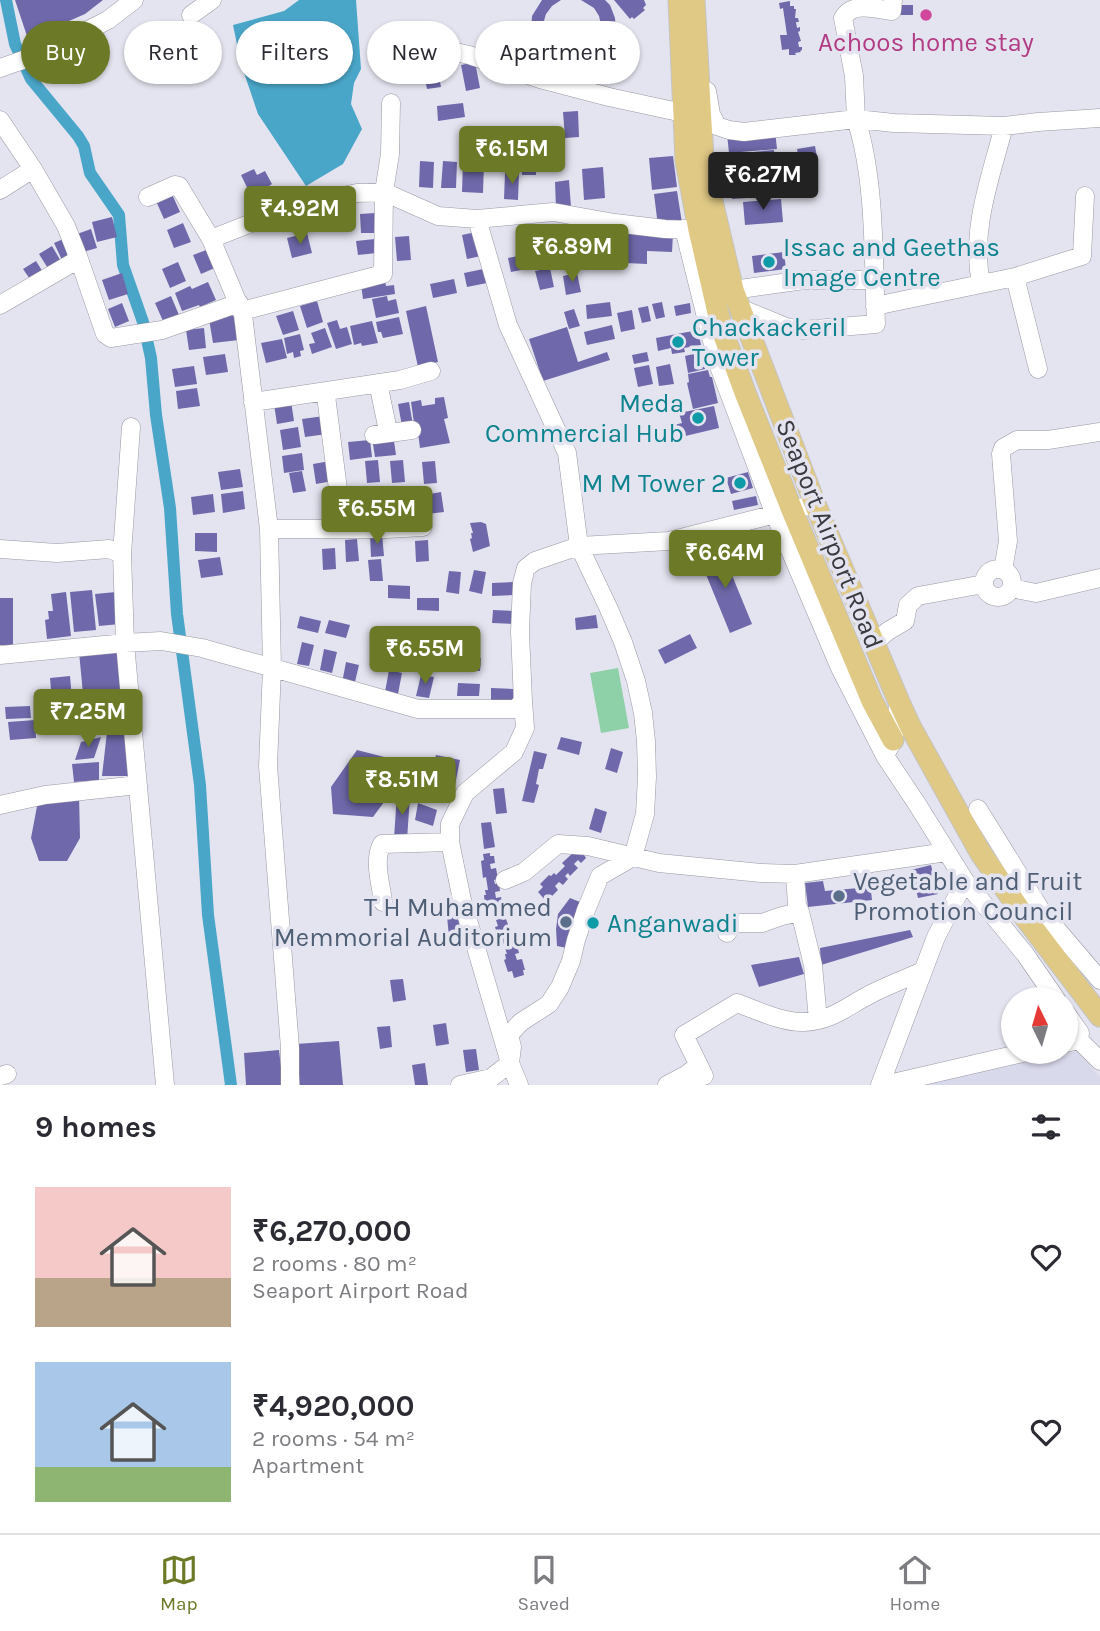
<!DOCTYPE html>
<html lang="en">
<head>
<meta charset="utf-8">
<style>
  :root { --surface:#fff; --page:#f2f2f3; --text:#2b2b33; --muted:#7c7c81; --line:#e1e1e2; --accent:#6c7a27 }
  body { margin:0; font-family:Karla,sans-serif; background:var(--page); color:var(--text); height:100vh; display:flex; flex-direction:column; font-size:26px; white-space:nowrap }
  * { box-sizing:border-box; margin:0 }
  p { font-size:23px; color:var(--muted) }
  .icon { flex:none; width:38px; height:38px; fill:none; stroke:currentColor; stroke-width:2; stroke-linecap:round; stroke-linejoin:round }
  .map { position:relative; height:1085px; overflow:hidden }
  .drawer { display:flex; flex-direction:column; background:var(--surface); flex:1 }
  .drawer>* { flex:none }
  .top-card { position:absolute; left:21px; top:21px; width:700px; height:63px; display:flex; gap:14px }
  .needle { width:46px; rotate:355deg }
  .buttons { position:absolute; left:1001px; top:987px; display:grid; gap:14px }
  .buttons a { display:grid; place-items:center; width:77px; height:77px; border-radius:50%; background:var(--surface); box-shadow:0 2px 5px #0004; font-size:35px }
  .price { position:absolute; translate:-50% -60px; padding:0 16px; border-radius:7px; background:var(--accent); color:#fff; font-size:23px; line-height:46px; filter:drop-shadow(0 2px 4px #0008) }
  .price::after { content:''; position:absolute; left:50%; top:42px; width:21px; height:16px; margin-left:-10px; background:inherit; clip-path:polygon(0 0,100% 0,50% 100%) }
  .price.on { background:#222; color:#fff }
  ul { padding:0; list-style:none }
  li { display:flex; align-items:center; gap:21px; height:175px; padding:0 35px }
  li span { display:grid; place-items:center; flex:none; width:196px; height:140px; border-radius:0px; color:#555 }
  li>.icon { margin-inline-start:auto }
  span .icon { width:84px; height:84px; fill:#fffc; stroke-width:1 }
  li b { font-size:30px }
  h2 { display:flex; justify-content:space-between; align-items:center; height:84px; padding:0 35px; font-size:30px }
  .chip { padding:0 24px; border-radius:32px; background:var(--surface); box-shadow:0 2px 5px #0004; font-size:24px; line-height:63px }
  .chip.on { background:var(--accent); color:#fff }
  .tab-bar { display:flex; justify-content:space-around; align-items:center; height:98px; border-top:2px solid var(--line); background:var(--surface); font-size:19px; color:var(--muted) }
  .tab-bar a { display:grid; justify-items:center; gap:4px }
  .tab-bar .on { color:var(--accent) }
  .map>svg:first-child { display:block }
  .built { fill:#d9d9ec }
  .green { fill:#8ed0a8 }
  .water { fill:#4aa6c9 }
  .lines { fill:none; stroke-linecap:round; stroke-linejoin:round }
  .canal { stroke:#4aa6c9; stroke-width:12 }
  .building { fill:#6f69ab }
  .minor-casing { stroke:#9898a4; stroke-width:19 }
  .major-casing { stroke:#c4c4c5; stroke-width:23 }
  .minor { stroke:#fff; stroke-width:18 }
  .major { stroke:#e0c985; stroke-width:21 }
  .hotel-dot { fill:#d1479c; stroke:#e4e4f0; stroke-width:2.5 }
  .culture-dot { fill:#0f9aa8; stroke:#e4e4f0; stroke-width:2.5 }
  .service-dot { fill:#5c6f8a; stroke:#e4e4f0; stroke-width:2.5 }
  .labels { text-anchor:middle; stroke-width:7; stroke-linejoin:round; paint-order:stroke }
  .hotel-label { font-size:26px; fill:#b23c85; stroke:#e4e4f0 }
  .culture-label { font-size:26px; fill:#0d838f; stroke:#e4e4f0; text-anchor:start }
  .street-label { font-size:26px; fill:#3a393e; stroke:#e4e4f0 }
  .service-label { font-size:26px; fill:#4e5e75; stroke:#e4e4f0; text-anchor:start }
</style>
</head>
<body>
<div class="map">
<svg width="1100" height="1085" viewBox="0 0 1100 1085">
  <rect width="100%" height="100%" fill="#e4e4f0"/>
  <path class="built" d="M1078 1051 1100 1077V1085H910Z"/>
  <path class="green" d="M618 668 629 728 601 733 590 673Z"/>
  <path class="water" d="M299 0H356L361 69 354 83 351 104 362 129 343 164 306 186 258 114 241 64 233 25 284 11Z"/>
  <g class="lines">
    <path class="canal" d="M6 0 15 44 31 79 78 136 84 146 90 173 119 215 123 265 143 322 151 358 156 415 170 508 177 614 200 785 208 915 231 1085"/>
  </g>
  <path class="building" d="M15 0H103L85 14 28 39Z
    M542 0H561L552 6 546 14 543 24 544 34 548 43 555 50 564 54 573 55 582 53 590 49 596 42 600 34 601 25 599 16 594 8 581 0H605L610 5 615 18 616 32 612 46 603 57 598 61 602 68 589 76 584 68 577 69 573 82 549 75 536 68 525 54 536 46 531 30 532 16Z
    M614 0H644L646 5 643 8 645 10 634 19 632 17 630 19Z
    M790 1V6H794V9H796L795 18H798L799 22H796L797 28 800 27V31L798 32 801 41 798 42 799 47H802V50L800 51 801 52 795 53 796 55H789V49L782 50 780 35H787L783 8 780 9 779 3Z
    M900 5H913V15H900Z
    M436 61 441 87 427 89 422 64Z
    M475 62 480 88 466 91 461 65Z
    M463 103 465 117 438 121 437 106Z
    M578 111 579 137 565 138 563 112Z
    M775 130 777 149 729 153 727 134Z
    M521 139H535L536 175H522Z
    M815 146 818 163 800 166 797 149Z
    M774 150 776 172 759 173 761 197 732 199 730 154Z
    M673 156 677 187 652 190 649 158Z
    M420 161 434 162 433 188 419 187Z
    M443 161 457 162 456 188H441Z
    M463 161 484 162 483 193 462 192Z
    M603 167 605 198 584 200 582 169Z
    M254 169 257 175 265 171 272 184 266 188 269 194 254 202 241 175Z
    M505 173H519L518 200 504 199Z
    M569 180 571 207 556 208 555 182Z
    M677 191 682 223 658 226 654 194Z
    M172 194 180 212 164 219 156 201Z
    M781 199 783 222 745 225 743 202Z
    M340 209 341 228 326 229 325 210Z
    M375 213 376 233H361L360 214Z
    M112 217 117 237 97 242 92 222Z
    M183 223 191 242 174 248 167 230Z
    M91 229 97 248 83 252 77 234Z
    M476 232 481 256 467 259 462 235Z
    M626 232 673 234 672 252 647 251V264L625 263Z
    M307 233 312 253 292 258 287 238Z
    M554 234 557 258 543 260 540 235Z
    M409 236 411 260 397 261 395 237Z
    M68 237 76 254 62 260 54 243Z
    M375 239 377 253 358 255 356 241Z
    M613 245V260L589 261 588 247Z
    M52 246 62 263 49 270 39 254Z
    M209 249 217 267 201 274 193 255Z
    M784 252 786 269 754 273 752 256Z
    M533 253 536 267 511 272 508 258Z
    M36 261 46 277 34 285 23 269Z
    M178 262 186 281 170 288 162 269Z
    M488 268 492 282 467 287 464 273Z
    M550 268 554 287 540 290 535 271Z
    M122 273 128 294 109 300 102 280Z
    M577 273 581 292 566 295 563 276Z
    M454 279 457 293 433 298 430 284Z
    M385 281 386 286 394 285 395 294 363 299 361 284Z
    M208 282 216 300 200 307 199 305 182 311 175 293 190 286 192 289Z
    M171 296 179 315 163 321 155 303Z
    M387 296 388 301 396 299 399 313 376 318 372 299Z
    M317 301 323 322 307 328 300 306Z
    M610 302 612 316 587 319 586 305Z
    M662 302 665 317 656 319 652 304Z
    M122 303 129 321 115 327 108 309Z
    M690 303 691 313 676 316 674 306Z
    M426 306 438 362 418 367 406 311Z
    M648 306 651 321 642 323 638 308Z
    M574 309 580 326 569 329 564 312Z
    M632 310 635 329 621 332 617 313Z
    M293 311 299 330 283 335 276 316Z
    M235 315 239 340 213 343 209 319Z
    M399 317 403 334 383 338 381 332H378L376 322Z
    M337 320 340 329 347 327 352 344 336 349 327 323Z
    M372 321 378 343 362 346 361 343 354 345 350 326Z
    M612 325 615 339 587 345 584 332Z
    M567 327 578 362 607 352 610 360 543 381 529 339Z
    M204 328 206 348 189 350 186 330Z
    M325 328 332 347 312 354 309 344 315 343 311 333Z
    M698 330 701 345 684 348 685 352 672 354 671 348 658 351 656 338Z
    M300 334 304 350 300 351 301 356 294 358 293 352 287 354 284 338Z
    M282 339 287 358 266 363 261 343Z
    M647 352 649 361 634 364 632 355Z
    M702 352 705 369 688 373 685 356Z
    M225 354 228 372 206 375 203 357Z
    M670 364 674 384 659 386 656 367Z
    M649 365 653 384 638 387 634 368Z
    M194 366 197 384 175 387 172 369Z
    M708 370 710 377H712L718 403 693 409 687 383 689 382 688 374Z
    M197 388 200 406 178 409 176 391Z
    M444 397 448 418 444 419 450 443 420 448 418 433 420 432 418 423H414L411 402 421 400 422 406 435 404V398Z
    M291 401 294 421 277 424 274 404Z
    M409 402 413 425 402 426 398 404Z
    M714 406 719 428 677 438 674 425 682 423 679 413Z
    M324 416 327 434 305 437 302 419Z
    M298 427 301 447 283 450 280 430Z
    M370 440 372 457 350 460 348 442Z
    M394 441 396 455 375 457 373 444Z
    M302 453 304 470 284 473 282 456Z
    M378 460 380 482 367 483 365 461Z
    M403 460 405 482 392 483 390 461Z
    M330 461 333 481 316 484 313 464Z
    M435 461 437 483 424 484 422 462Z
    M240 469 243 487 221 490 218 472Z
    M302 471 306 491 293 493 289 473Z
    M748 472 753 488 731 494 726 478Z
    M243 491 245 509 223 513 221 494Z
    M441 492 444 512 427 514 424 495Z
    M213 494 215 512 193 515 191 497Z
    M367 495 369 516 356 517 354 496Z
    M756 496 758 505 734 510 732 501Z
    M390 501 392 523 379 524 377 502Z
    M412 501 414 523 401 524 399 502Z
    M481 522 486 524 490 546 473 552 470 539 472 538 471 533H473L470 523Z
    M195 533H217V552L195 551Z
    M382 534 384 556 371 557 370 535Z
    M357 539 359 561 346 562 345 540Z
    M428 540 429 561 416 562 415 541Z
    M720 546 752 624 730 633 698 555Z
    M335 548 336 569 323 570 322 549Z
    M220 557 223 575 201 578 198 560Z
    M381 559 383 581H370L368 560Z
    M474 570 486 572 482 594 469 591Z
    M449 571 461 572 459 594 446 592Z
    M513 582 514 595 492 596V583Z
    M388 585 410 586V599L388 598Z
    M92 590 96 630 74 632 70 592Z
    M66 592 71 636 47 639 45 620 49 619 48 611H53L51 594Z
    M116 592 120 624 99 626 95 594Z
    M0 598H13V645H0Z
    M417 598H439V611L417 610Z
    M493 610 514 611V624L492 623Z
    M596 615 598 628 576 630 575 618Z
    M300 616 321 621 318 633 297 628Z
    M329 620 350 625 346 638 325 633Z
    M690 634 697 648 665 664 658 650Z
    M302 642 314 645 309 666 297 664Z
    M390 644 412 645 411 657H390Z
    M119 648 123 690 83 694 79 652Z
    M324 649 337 652 332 673 320 670Z
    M459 658H481L480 671H459Z
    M346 662 359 665 354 686 342 683Z
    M389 670 402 673 398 694 385 692Z
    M421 675 434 677 429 698 416 696Z
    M70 676 73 711 53 713 50 678Z
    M458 683 480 684 479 696H457Z
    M491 688 513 689V702L491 701Z
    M30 706 31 718 6 719 5 707Z
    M35 720 36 738 10 740 8 722Z
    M139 727 130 776H102L107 732Z
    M101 737 94 758 75 760 81 742Z
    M561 737 582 742 579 755 557 749Z
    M611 748 623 752 617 773 605 769Z
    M357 750 392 759 390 794 373 817 333 814 331 787Z
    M534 751 547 754 543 769H539L536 784 539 785 534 803 522 801Z
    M436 755 460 760 455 785 429 782Z
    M99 762V780L74 782 72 764Z
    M504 788 507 813 496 814 493 789Z
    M79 794 80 838 67 861H39L31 838 38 801Z
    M397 794 410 796 407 840 394 838Z
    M418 803 437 810 433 826 415 820Z
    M595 808 607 812 601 833 589 829Z
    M491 822 495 847 484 849 481 823Z
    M575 851 586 853 584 855 586 858 581 863 578 860 574 864 578 868 570 876 568 873 565 876 568 879 563 885 559 882 555 886 558 890 550 898 549 897 545 900 538 892 543 887 540 884 549 875 551 876 554 873 556 875 565 866 562 863Z
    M490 853V856H494L495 863 490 864 491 869 496 868 498 879 494 880 495 884 499 883 500 891 495 892 496 898 501 897 503 909H500L501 914 490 915 489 907 485 908 484 895H486L485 890H488L486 877 483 878 481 861 484 860 483 854Z
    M931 865 938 894 918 898 911 870Z
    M823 881 825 891 859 888 858 883 870 882 872 900 808 907 805 883Z
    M570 898 580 902 576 910 579 912 567 948 557 946 556 929 558 914Z
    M460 914 462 936 449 937 447 916Z
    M502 918 503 920 506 919 509 927 505 928 506 933 511 931 515 942 512 943 513 947 517 945 519 953 515 954 517 960 522 959 525 970H523L524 975 514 978 512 971 508 972 504 960 506 959 505 954H507L503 942 500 943 495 927 498 926 496 920Z
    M910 930 913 937 821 965 820 948Z
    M799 957 804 974 759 987 751 965Z
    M403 979 406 1000 393 1002 390 980Z
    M446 1023 449 1044 436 1046 433 1025Z
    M390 1026 392 1047 380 1049 377 1027Z
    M339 1041 343 1085H300L296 1044Z
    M476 1049 479 1070 466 1072 463 1050Z
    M279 1050 283 1085H246L244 1053Z
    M425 1063 428 1085H415L412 1065Z"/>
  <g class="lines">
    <defs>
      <path id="minor" d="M893 0 892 11C876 9 853 1 843 18L854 76 856 119 894 123 1004 126 1038 122 1100 118
        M191 15 212 0
        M416 43 469 55 540 79 609 97 683 113 697 114
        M0 68 43 53 108 20 134 0
        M707 91 711 114 717 126 729 130 744 132 856 119C876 182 873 258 876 324L803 330 786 327 740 308
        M0 120 33 169 0 190
        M33 169 66 226 79 259 105 334 111 338 162 330 239 303
        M148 197 175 185 179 186 211 239 243 315 269 529 272 668 268 766 290 1048V1085
        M684 229 717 361 775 515 840 668 885 756
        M211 239 289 208 357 193 384 192 438 216 477 219 553 212 615 223 665 229 693 230
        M1015 277 1038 369
        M981 283C970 230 991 176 1004 126
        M733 290 804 280H874
        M0 305 79 259
        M875 306 1015 277 1082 256 1085 196
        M242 311 383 274 384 192 390 154 391 103
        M378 383 387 426 390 433
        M319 392 326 396 343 528
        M253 402 400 380 431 371
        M374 435 412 430
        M269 529H386L423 527
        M0 549 57 553 109 549 122 554 125 643 165 1085
        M122 554 131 427
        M984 583a14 14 0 1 1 28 0a14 14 0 1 1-28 0Z
        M1003 570 1008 541 1001 454 1003 448 1017 440H1048L1100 432
        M1011 588 1036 593 1100 578
        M874 643 888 631 905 621 908 605 918 596 984 584
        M0 655 125 643 161 641 202 648 418 709H516L523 701 520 632 522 583 526 568 535 561 579 546 669 541 815 504
        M0 805 45 795 138 785
        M978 809 1042 912 1100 980
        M505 880 524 872 558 844 588 846 659 863 761 873 795 874 947 852
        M965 881 1025 954 1056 999
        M383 902C381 884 373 860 382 844L450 842
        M800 912 813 965 818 1020
        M727 933 734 923H762L782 916 800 912 797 905 795 874
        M1066 1013 1080 1033 1079 1040 1066 1043
        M1079 1040 1100 1061
        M0 1076 7 1074
        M704 1076 684 1035 737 1003C756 1010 784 1023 804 1022 831 1021 846 1007 869 995 886 986 905 979 923 971
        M460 1085 491 1078 510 1063 512 1047 509 1035 521 1022 549 1004 560 987 571 961 576 940 586 910 600 876 633 857 645 814 647 777 646 741 643 713 636 681 623 642 608 607 579 546 567 453 508 325 477 219
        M519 1085 510 1063 462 900 450 842V824L465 793 514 752 525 728 523 701
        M667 1085 686 1075 691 1071 696 1085
        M880 1085 936 937 965 881 917 804 885 756 893 740 899 702
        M884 1085 1027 1052"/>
      <path id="major" d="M679 0 686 161 699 230 722 330 746 395 792 510 872 701 893 740
        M694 0 703 158 707 180 733 290 815 504 899 702 910 726 980 852 1024 916 1100 1016"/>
    </defs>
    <use href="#minor" class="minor-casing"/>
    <use href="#major" class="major-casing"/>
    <use href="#minor" class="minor"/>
    <use href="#major" class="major"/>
  </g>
  <circle class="hotel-dot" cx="926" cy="15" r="7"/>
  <g class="culture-dot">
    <circle cx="769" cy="262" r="7"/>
    <circle cx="678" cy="342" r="7"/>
    <circle cx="698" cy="418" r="7"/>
    <circle cx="740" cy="483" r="7"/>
    <circle cx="593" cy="923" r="7"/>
  </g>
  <g class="service-dot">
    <circle cx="839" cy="896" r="7"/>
    <circle cx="566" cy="922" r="7"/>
  </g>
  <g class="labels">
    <g class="hotel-label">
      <text x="926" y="51">Achoos home stay</text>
    </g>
    <g class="culture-label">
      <text x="783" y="256">Issac and Geethas<tspan x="783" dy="30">Image Centre</tspan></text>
      <text x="692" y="336">Chackackeril<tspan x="692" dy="30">Tower</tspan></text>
      <text x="684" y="412" text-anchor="end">Meda<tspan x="684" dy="30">Commercial Hub</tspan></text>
      <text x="726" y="492" text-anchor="end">M M Tower 2</text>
      <text x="607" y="932">Anganwadi</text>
    </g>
    <g class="street-label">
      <text transform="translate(830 534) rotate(68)" y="9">Seaport Airport Road</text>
    </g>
    <g class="service-label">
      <text x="853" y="890">Vegetable and Fruit<tspan x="853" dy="30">Promotion Council</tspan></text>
      <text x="552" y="916" text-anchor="end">T H Muhammed<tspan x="552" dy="30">Memmorial Auditorium</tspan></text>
    </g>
  </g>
</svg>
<div class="buttons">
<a><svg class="needle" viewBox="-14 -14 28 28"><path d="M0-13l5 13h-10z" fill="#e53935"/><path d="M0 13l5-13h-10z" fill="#7c7c81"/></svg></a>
</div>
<b class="price" style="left:512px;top:186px">₹6.15M</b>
<b class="price on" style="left:763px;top:212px">₹6.27M</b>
<b class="price" style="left:300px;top:246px">₹4.92M</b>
<b class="price" style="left:572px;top:284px">₹6.89M</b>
<b class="price" style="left:377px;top:546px">₹6.55M</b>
<b class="price" style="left:725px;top:590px">₹6.64M</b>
<b class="price" style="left:425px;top:686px">₹6.55M</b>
<b class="price" style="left:88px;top:749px">₹7.25M</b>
<b class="price" style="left:402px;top:817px">₹8.51M</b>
<div class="top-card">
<a class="chip on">Buy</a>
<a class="chip">Rent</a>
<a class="chip">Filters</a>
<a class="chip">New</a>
<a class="chip">Apartment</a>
</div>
</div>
<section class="drawer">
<h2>9 homes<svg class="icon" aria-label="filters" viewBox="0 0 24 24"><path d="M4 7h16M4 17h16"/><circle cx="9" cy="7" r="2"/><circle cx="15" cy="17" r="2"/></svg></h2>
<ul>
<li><span style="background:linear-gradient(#f6c9c9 65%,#b9a48a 0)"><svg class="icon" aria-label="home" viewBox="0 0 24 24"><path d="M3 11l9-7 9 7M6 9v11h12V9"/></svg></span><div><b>₹6,270,000</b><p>2 rooms · 80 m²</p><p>Seaport Airport Road</p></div><svg class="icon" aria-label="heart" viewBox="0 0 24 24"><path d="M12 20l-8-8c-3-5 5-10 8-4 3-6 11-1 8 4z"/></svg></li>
<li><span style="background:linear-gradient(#a9c7e8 75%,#8fb573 0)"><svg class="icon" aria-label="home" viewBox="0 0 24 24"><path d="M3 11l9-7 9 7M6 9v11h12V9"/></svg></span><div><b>₹4,920,000</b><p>2 rooms · 54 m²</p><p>Apartment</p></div><svg class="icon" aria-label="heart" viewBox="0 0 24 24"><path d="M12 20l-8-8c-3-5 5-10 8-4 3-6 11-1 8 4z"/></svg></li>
</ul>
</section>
<nav class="tab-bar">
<a class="on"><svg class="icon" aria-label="map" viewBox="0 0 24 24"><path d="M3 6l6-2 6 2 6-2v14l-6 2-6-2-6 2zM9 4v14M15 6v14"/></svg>Map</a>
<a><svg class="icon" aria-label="saved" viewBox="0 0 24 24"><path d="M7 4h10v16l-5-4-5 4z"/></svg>Saved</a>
<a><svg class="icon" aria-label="home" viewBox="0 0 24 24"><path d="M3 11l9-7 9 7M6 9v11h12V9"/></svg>Home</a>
</nav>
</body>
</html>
